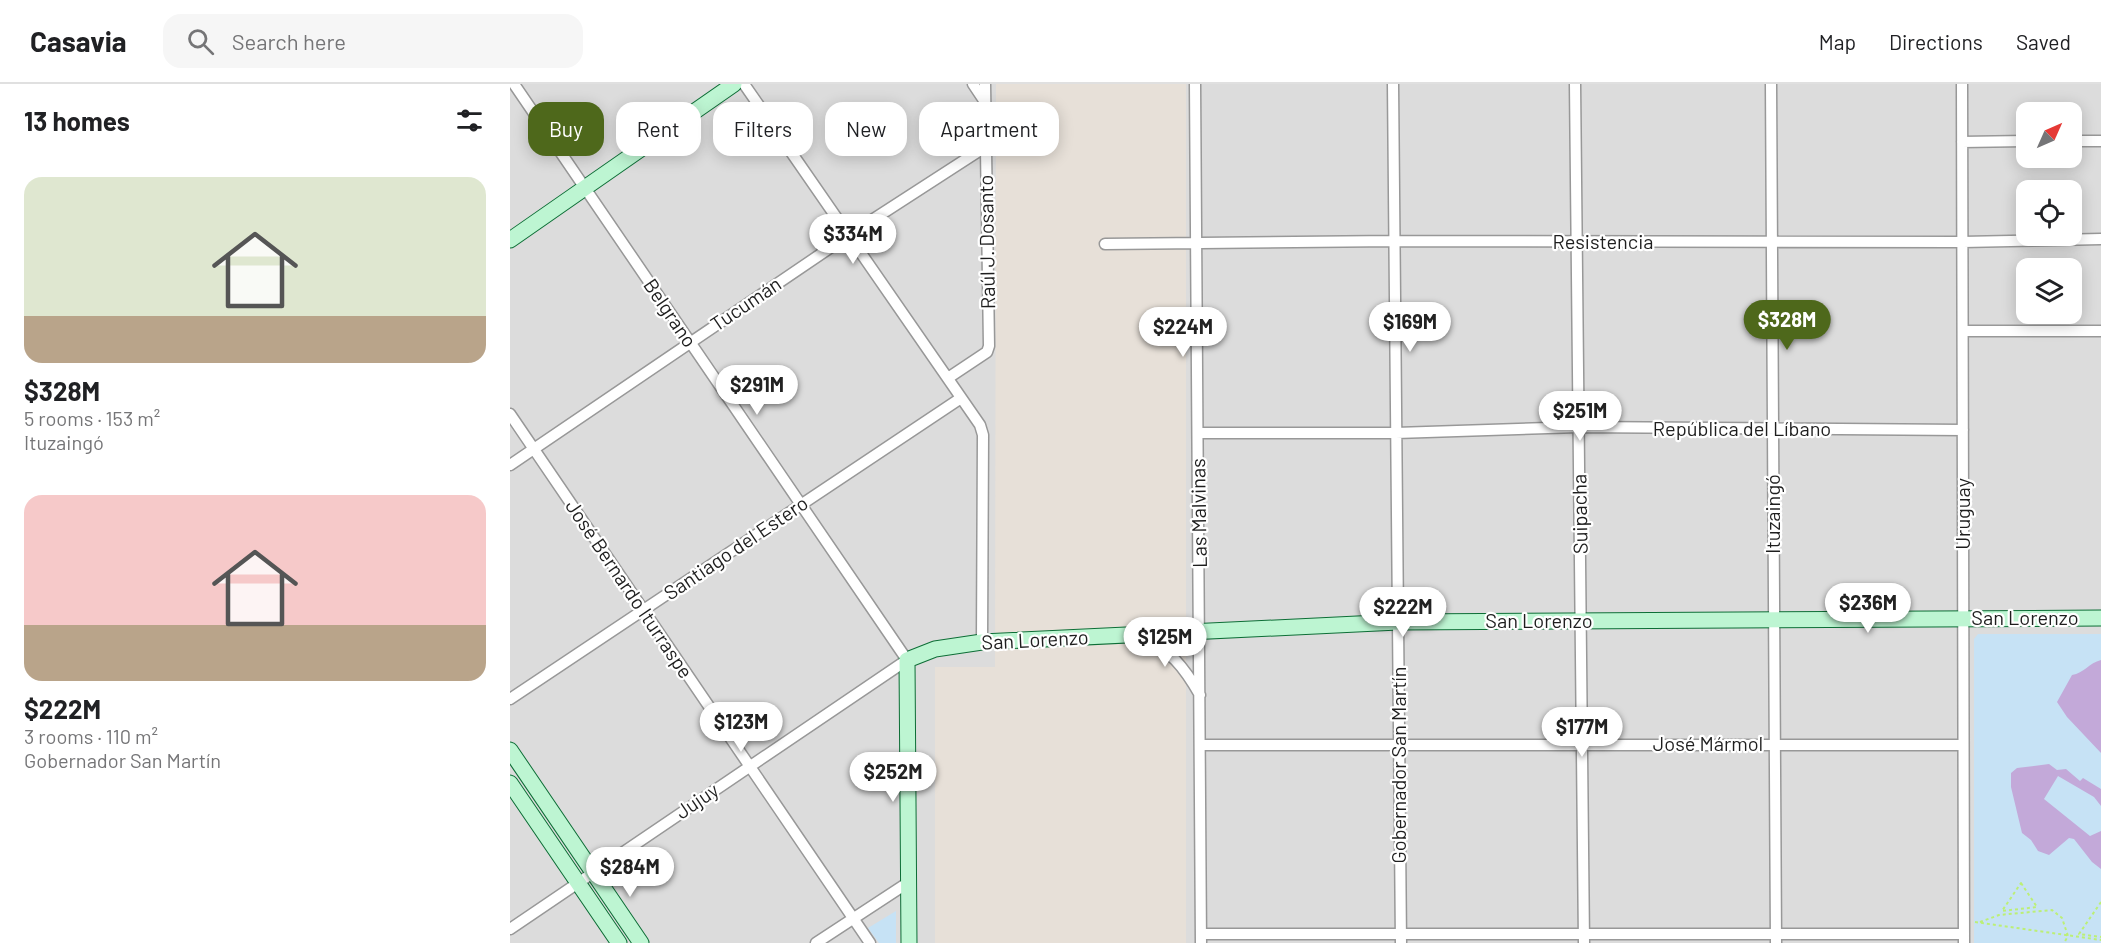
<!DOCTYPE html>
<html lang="en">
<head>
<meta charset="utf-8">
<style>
  :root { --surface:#fff; --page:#f6f6f6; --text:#202124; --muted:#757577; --line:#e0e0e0; --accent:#4e681b }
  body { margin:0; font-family:Barlow,sans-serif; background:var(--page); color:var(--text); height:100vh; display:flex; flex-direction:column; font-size:22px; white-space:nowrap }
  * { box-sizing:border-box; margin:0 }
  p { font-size:20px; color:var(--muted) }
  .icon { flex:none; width:33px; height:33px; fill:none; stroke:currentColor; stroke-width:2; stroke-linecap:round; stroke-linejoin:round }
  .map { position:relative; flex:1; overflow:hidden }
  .sheet { display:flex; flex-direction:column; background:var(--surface); width:510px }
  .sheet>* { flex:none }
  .hud { position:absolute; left:18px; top:18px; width:570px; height:54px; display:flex; gap:12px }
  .needle { width:39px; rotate:45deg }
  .controls { position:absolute; left:1506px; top:18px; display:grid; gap:12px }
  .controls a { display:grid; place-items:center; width:66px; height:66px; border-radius:12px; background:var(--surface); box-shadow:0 3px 15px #0003; font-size:30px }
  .price { position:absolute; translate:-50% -51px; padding:0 14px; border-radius:21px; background:#fff; color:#222; font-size:20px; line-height:39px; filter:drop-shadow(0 2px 3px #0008) }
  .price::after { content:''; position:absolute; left:50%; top:36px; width:18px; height:14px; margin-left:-9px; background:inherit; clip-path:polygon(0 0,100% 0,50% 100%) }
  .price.current { background:var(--accent); color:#fff }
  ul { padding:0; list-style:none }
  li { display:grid; align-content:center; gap:12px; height:318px; padding:0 24px }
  li span { display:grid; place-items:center; height:186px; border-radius:18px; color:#555 }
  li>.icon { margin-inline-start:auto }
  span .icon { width:108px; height:108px; fill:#fffc; stroke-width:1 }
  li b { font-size:26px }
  h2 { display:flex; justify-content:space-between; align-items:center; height:72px; padding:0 24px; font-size:26px }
  .chip { padding:0 21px; border-radius:18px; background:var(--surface); box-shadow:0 3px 15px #0003; font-size:21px; line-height:54px }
  .chip.current { background:var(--accent); color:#fff }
  header { display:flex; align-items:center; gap:36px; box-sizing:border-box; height:84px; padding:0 30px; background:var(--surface); border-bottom:2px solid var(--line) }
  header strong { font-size:28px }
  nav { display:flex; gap:33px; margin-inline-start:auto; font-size:21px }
  .search { width:420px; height:54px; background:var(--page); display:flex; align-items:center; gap:15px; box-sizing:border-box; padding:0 21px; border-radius:18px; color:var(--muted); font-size:22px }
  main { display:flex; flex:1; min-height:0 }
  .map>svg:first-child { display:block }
  .residential { fill:#dcdcdc; fill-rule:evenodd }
  .industrial { fill:#e7e0d8 }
  .park { fill:#c6e2f5 }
  .water { fill:#c3a9d9 }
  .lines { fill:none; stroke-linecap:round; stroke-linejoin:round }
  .minor-casing { stroke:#989898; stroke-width:13 }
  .secondary-casing { stroke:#0d6e36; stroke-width:17 }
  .path { stroke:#bcef76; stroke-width:2; stroke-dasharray:3 3; stroke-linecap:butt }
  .minor { stroke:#fff; stroke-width:10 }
  .secondary { stroke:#bdf5d2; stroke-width:15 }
  .labels { text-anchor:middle; stroke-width:4.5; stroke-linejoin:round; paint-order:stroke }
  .street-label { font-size:20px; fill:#1e1e1e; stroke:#fff }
</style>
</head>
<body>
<header>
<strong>Casavia</strong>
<div class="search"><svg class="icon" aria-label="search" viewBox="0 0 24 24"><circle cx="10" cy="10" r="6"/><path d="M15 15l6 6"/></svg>Search here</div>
<nav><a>Map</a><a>Directions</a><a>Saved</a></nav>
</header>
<main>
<section class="sheet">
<h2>13 homes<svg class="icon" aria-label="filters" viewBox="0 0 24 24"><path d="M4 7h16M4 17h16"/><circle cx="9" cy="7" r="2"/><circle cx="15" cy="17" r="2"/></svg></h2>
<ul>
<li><span style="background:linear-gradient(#dfe7d0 75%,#b9a48a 0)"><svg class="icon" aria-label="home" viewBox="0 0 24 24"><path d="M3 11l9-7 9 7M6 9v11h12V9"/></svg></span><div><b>$328M</b><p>5 rooms · 153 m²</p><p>Ituzaingó</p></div></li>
<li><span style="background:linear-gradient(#f6c9c9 70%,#b9a48a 0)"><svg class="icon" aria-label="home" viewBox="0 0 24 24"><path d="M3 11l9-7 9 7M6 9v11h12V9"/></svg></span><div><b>$222M</b><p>3 rooms · 110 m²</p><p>Gobernador San Martín</p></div></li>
</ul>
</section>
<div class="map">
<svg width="1591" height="859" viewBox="0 0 1591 859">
  <rect width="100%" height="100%" fill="#e6efe5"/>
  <path class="residential" d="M0 0H1591V859H0ZM1516 28H1562V74H1516ZM1516 106H1562V152H1516ZM1516 184H1562V230H1516Z"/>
  <path class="industrial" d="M486 0H676V859H425V583H485Z"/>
  <path class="park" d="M1468 550H1591V859H1464V555Z
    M386 827V859H369L358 844Z"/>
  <path class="water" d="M1591 576V669L1557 633 1547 618 1562 591C1574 589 1579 579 1591 576Z
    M1539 680 1547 686 1556 685 1570 697 1573 694 1591 705V722L1584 713 1548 692 1534 715 1580 752 1591 747V785L1582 778 1564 755 1559 754 1539 771 1528 767 1521 756 1512 749 1501 703V689L1507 684Z"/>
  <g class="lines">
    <defs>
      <path id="minor" d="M234 0 470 341 473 351 472 558
        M463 0 475 18
        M685 0 691 859
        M883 0 891 859
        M1065 0 1074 859
        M1261 0 1266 859
        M1452 0 1454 859
        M1562 57H1591
        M1452 58 1516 57
        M595 160 884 157 1453 158 1591 155
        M1453 247H1591
        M438 294 477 268 479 262 475 0
        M0 330 360 859
        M688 349H886L1069 343 1453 346
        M0 381 339 151 475 63
        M630 553C660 565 674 583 690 611
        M0 615 451 314
        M690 661H1453
        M0 845 397 576 4 0
        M691 850H1454
        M306 859 399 798"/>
      <path id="secondary" d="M0 156 224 0
        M0 666 131 859
        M0 699 109 859
        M399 859 397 576 425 565 472 558 888 538 1591 534"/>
    </defs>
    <use href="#minor" class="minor-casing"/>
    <use href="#secondary" class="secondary-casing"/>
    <path class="path" d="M1511 799 1527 823 1492 827Z
      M1591 818 1569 850 1591 853
      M1465 838 1591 856
      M1470 838 1489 831 1542 826 1552 834 1558 852 1554 859"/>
    <use href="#minor" class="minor"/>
    <use href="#secondary" class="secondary"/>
  </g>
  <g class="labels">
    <g class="street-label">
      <text transform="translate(477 158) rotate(-91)" y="7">Raúl J. Dosanto</text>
      <text x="1093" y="165">Resistencia</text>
      <text transform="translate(236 220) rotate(-34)" y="7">Tucumán</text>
      <text transform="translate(160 229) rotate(56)" y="7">Belgrano</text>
      <text x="1232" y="352">República del Líbano</text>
      <text transform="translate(689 429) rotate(-91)" y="7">Las Malvinas</text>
      <text transform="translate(1070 430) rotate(-91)" y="7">Suipacha</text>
      <text transform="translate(1263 430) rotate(-90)" y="7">Ituzaingó</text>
      <text transform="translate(1453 430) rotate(-90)" y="7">Uruguay</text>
      <text transform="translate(226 464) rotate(-34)" y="7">Santiago del Estero</text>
      <text transform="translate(119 505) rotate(56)" y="7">José Bernardo Iturraspe</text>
      <text x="1515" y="541">San Lorenzo</text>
      <text x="1029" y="544">San Lorenzo</text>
      <text transform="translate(525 556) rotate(-3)" y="7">San Lorenzo</text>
      <text x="1198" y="667">José Mármol</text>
      <text transform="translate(889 681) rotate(-90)" y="7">Gobernador San Martín</text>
      <text transform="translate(187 717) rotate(-34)" y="7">Jujuy</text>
    </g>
  </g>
</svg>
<div class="controls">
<a><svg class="needle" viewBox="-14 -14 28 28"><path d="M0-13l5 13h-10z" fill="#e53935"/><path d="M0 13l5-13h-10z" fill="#757577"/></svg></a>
<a><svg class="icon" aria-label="locate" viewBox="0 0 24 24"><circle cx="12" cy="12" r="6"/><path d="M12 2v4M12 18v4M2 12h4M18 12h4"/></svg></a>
<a><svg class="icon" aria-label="layers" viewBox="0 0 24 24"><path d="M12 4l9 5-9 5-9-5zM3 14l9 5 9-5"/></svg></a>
</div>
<b class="price" style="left:343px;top:181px">$334M</b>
<b class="price current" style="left:1277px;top:267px">$328M</b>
<b class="price" style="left:900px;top:269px">$169M</b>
<b class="price" style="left:673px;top:274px">$224M</b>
<b class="price" style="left:247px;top:332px">$291M</b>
<b class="price" style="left:1070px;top:358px">$251M</b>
<b class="price" style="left:1358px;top:550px">$236M</b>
<b class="price" style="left:893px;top:554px">$222M</b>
<b class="price" style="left:655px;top:584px">$125M</b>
<b class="price" style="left:231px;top:669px">$123M</b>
<b class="price" style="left:1072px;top:674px">$177M</b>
<b class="price" style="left:383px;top:719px">$252M</b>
<b class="price" style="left:120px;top:814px">$284M</b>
<div class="hud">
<a class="chip current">Buy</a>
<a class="chip">Rent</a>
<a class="chip">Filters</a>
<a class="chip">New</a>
<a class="chip">Apartment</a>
</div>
</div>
</main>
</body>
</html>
